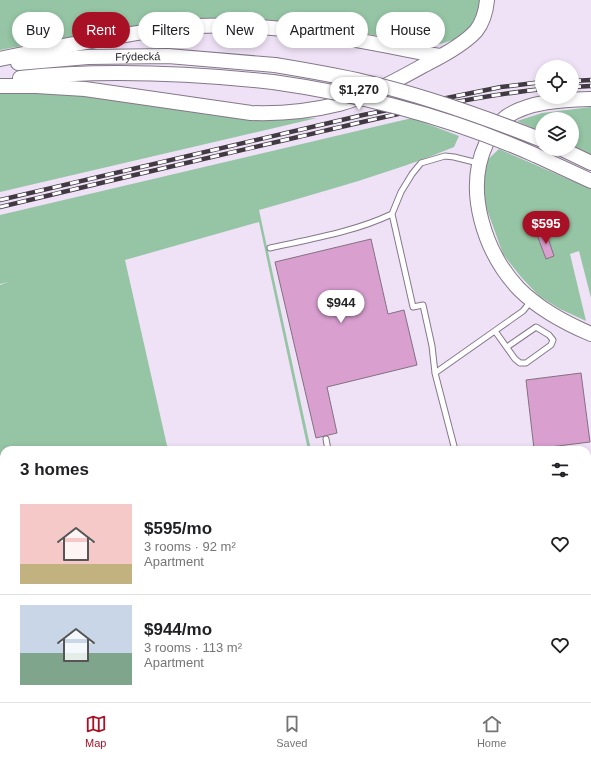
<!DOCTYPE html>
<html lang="en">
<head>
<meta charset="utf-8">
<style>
  :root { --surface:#fff; --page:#f6f6f6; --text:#202124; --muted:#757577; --line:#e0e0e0; --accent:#a81125 }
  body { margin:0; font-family:Helvetica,sans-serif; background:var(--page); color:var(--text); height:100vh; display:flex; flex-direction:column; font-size:15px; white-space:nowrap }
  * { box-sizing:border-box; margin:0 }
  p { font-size:13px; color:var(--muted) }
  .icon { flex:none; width:22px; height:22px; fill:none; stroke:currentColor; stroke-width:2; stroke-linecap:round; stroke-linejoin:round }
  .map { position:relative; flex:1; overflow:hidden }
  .details { position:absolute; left:0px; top:446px; width:591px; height:256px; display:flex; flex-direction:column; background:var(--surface); border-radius:12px 12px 0 0; box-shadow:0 2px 6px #0003 }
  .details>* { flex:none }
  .guide { position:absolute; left:12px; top:12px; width:567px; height:36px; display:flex; gap:8px }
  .fabs { position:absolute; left:535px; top:60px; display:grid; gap:8px }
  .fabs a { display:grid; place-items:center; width:44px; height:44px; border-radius:50%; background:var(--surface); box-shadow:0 2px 6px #0003; font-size:20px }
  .price { position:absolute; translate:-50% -34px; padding:0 9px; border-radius:14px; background:#fff; color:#222; font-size:13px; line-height:26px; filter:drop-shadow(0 1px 2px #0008) }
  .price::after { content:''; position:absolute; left:50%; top:24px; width:12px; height:9px; margin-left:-6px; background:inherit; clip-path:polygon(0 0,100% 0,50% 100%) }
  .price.on { background:var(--accent); color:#fff }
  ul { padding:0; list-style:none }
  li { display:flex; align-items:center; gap:12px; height:100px; padding:0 20px }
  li+li { border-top:1px solid var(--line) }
  li span { display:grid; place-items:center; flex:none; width:112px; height:80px; border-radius:0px; color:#555 }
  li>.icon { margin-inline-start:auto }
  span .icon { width:48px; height:48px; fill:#fffc; stroke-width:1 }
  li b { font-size:17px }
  h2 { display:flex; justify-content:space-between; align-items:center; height:48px; padding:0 20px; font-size:17px }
  .pill { padding:0 14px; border-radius:18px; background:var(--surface); box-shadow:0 2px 6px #0003; font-size:14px; line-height:36px }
  .pill.on { background:var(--accent); color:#fff }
  .dock { display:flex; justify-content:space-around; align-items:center; height:56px; border-top:1px solid var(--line); background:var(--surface); font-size:11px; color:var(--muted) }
  .dock a { display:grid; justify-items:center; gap:2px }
  .dock .on { color:var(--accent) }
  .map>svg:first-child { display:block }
  .green { fill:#95c5a4 }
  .building { fill:#d89fcf; stroke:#837180 }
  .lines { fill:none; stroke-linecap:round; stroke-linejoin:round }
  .lane-casing { stroke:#84788a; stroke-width:7 }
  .secondary-casing { stroke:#84788a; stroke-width:16 }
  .lane { stroke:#fff; stroke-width:5 }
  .secondary { stroke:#fff; stroke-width:14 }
  .rail-casing { stroke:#413a43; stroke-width:4.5 }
  .rail { stroke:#fff; stroke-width:3; stroke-dasharray:9; stroke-linecap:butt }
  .secondary-bridge-casing { stroke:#84788a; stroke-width:16; stroke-linecap:butt }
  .secondary-bridge { stroke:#fff; stroke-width:14 }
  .labels { text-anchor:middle; stroke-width:3.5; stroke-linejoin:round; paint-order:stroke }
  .street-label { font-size:11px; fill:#241f26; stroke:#fff }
</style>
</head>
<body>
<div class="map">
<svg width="591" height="702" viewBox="0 0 591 702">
  <rect width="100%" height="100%" fill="#efe2f6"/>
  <path class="green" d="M0 0H480L477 18 463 37 440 44 301 25 205 19 59 39 0 50Z
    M33 89 288 119 317 118 0 192V92Z
    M591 107V155L572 146V119H542V132L517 121 542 113Z
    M412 118 459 136 454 147C391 173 325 191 259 210L311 450H308L259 222 125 260 168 450H4V698H587V632L591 634V702H0V285L8 282 0 284V215Z
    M499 149 591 189V298L579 251 570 254 586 321 560 309 539 296 521 277 503 254 481 193 484 163Z"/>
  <path class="building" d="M546 232 554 256 546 259 537 235Z
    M371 239 388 314 404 310 417 365 327 387 337 433 316 438 275 262Z
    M581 373 590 442 534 449 526 380Z"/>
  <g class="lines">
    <defs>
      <path id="lane" d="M270 248C311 239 354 232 392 214
        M495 331 515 359 520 363H526L551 345 553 340 549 335 536 327 507 347
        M435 373 523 311 531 301
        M326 439 328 450
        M455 450 435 373 432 346 423 305 413 307 392 214 401 192 412 174 421 163 445 156 454 157 478 163"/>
      <g id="secondary">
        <path d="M0 59C42 50 83 42 125 35 149 31 173 27 197 26 280 22 360 41 440 56"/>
        <path id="s1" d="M18 63 88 57 168 56 275 65"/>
        <path d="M20 78C104 69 189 73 273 82"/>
        <path d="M0 86H36L85 89 251 113C280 114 311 111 339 104 371 95 399 79 428 63 444 55 463 45 476 31 483 22 486 11 487 0"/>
        <path d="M591 99C563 100 530 101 506 117 497 124 490 134 486 144 464 191 485 253 519 289 540 310 565 323 591 334"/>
        <path d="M562 149 591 163"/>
        <path d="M535 155 591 181"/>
      </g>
    </defs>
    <use href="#lane" class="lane-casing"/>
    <use href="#secondary" class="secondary-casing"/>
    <use href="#lane" class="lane"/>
    <use href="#secondary" class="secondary"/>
    <defs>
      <path id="rail" d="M572 81 591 80
        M572 87 591 86
        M0 200 363 115 501 87 542 82
        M0 207C99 183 199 160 298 137 379 118 460 98 542 89"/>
    </defs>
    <use href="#rail" class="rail-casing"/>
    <use href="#rail" class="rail"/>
    <defs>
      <path id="secondary-bridge" d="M275 65C305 70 335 75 365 82 426 96 484 117 542 140
        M273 82C365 95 450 117 535 155"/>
    </defs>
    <use href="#secondary-bridge" class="secondary-bridge-casing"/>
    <use href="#secondary-bridge" class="secondary-bridge"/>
  </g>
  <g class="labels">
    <g class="street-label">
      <text dy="4" stroke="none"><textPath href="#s1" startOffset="120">Frýdecká</textPath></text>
    </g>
  </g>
</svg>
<div class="fabs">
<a><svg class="icon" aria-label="locate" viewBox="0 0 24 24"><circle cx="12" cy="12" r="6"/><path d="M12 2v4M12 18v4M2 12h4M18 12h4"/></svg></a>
<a><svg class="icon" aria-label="layers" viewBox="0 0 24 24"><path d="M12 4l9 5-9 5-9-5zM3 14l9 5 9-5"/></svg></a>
</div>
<b class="price" style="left:359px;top:111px">$1,270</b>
<b class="price on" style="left:546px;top:245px">$595</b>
<b class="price" style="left:341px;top:324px">$944</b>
<div class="guide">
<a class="pill">Buy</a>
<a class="pill on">Rent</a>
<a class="pill">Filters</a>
<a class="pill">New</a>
<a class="pill">Apartment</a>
<a class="pill">House</a>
</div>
<section class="details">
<h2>3 homes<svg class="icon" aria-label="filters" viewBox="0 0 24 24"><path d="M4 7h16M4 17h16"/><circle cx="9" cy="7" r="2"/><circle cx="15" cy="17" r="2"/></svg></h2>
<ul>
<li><span style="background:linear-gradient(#f6c9c9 75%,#c2b280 0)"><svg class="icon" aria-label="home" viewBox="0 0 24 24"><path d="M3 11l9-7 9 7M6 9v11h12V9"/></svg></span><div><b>$595/mo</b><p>3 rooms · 92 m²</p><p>Apartment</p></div><svg class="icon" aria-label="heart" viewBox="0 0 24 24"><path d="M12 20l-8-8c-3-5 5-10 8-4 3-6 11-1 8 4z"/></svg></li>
<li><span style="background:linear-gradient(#c9d6e8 60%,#7fa58c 0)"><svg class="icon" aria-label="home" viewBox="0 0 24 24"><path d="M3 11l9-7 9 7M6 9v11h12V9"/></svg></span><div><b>$944/mo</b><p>3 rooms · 113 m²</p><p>Apartment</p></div><svg class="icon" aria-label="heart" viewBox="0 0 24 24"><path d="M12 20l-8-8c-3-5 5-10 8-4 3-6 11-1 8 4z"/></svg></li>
</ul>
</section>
</div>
<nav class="dock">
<a class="on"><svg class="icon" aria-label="map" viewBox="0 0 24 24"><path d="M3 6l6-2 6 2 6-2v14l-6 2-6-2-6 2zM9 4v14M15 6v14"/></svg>Map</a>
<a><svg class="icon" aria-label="saved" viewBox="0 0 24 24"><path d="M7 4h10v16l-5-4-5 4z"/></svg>Saved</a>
<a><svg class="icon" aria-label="home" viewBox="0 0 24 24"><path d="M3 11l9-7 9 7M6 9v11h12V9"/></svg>Home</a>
</nav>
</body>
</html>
